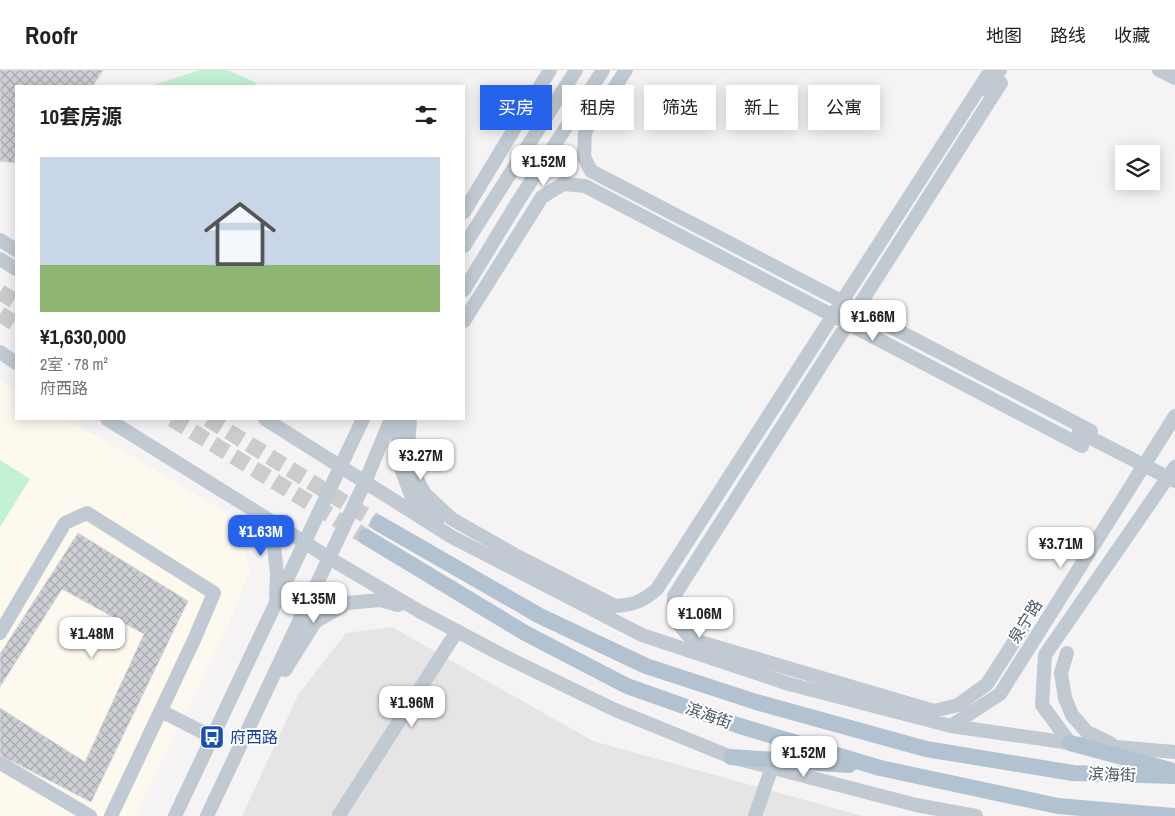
<!DOCTYPE html>
<html lang="zh">
<head>
<meta charset="utf-8">
<style>
  :root { --surface:#fff; --page:#f6f6f6; --text:#202124; --muted:#757577; --line:#e0e0e0; --accent:#2563eb }
  body { margin:0; font-family:"Archivo Narrow","Noto Sans SC",sans-serif; background:var(--page); color:var(--text); height:100vh; display:flex; flex-direction:column; font-size:19px; white-space:nowrap }
  * { box-sizing:border-box; margin:0 }
  p { font-size:16px; color:var(--muted) }
  .icon { flex:none; width:28px; height:28px; fill:none; stroke:currentColor; stroke-width:2; stroke-linecap:round; stroke-linejoin:round }
  .map { position:relative; flex:1; overflow:hidden }
  .details { position:absolute; left:15px; top:15px; width:450px; height:335px; display:flex; flex-direction:column; background:var(--surface); border-radius:0px; box-shadow:0 2px 12px #0003 }
  .details>* { flex:none }
  .hud { position:absolute; left:480px; top:15px; width:475px; height:45px; display:flex; gap:10px }
  .tools { position:absolute; left:1115px; top:75px; display:grid; gap:10px }
  .tools a { display:grid; place-items:center; width:45px; height:45px; border-radius:0px; background:var(--surface); box-shadow:0 2px 12px #0003; font-size:25px }
  .price { position:absolute; translate:-50% -42px; padding:0 11px; border-radius:10px; background:#fff; color:#222; font-size:16px; line-height:32px; filter:drop-shadow(0 1px 2px #0008) }
  .price::after { content:''; position:absolute; left:50%; top:30px; width:15px; height:11px; margin-left:-8px; background:inherit; clip-path:polygon(0 0,100% 0,50% 100%) }
  .price.active { background:var(--accent); color:#fff }
  ul { padding:0; list-style:none }
  li { display:grid; align-content:center; gap:10px; height:265px; padding:0 25px }
  li+li { border-top:1px solid var(--line) }
  li span { display:grid; place-items:center; height:155px; border-radius:0px; color:#555 }
  li>.icon { margin-inline-start:auto }
  span .icon { width:90px; height:90px; fill:#fffc; stroke-width:1 }
  li b { font-size:21px }
  h2 { display:flex; justify-content:space-between; align-items:center; height:60px; padding:0 25px; font-size:21px }
  .chip { padding:0 18px; border-radius:0px; background:var(--surface); box-shadow:0 2px 12px #0003; font-size:18px; line-height:45px }
  .chip.active { background:var(--accent); color:#fff }
  header { display:flex; align-items:center; gap:30px; box-sizing:border-box; height:70px; padding:0 25px; background:var(--surface); border-bottom:1px solid var(--line) }
  header strong { font-size:24px }
  nav { display:flex; gap:28px; margin-inline-start:auto; font-size:18px }
  .map>svg:first-child { display:block }
  .commercial { fill:#fdf9ef }
  .education { fill:#e6e4e5 }
  .green { fill:#c3f1d5 }
  .building { fill:url(#building-cross-hatch); stroke:#d7d9de }
  .lines { fill:none; stroke-linecap:round; stroke-linejoin:round }
  .major-tunnel { stroke:#caccce; stroke-width:16; stroke-dasharray:16 8; stroke-linecap:butt }
  .minor { stroke:#c1cad2; stroke-width:14 }
  .major { stroke:#b3c2d1; stroke-width:16 }
  .labels { text-anchor:middle; stroke-width:4; stroke-linejoin:round; paint-order:stroke }
  .street-label { font-size:16px; fill:#4a5661; stroke:#fff }
  .transit-label { font-size:16px; fill:#164399; stroke:#fff; text-anchor:start }
</style>
</head>
<body>
<header>
<strong>Roofr</strong>
<nav><a>地图</a><a>路线</a><a>收藏</a></nav>
</header>
<div class="map">
<svg width="1175" height="746" viewBox="0 0 1175 746">
  <defs>
    <pattern id="building-cross-hatch" width="8" height="8" patternUnits="userSpaceOnUse" patternTransform="scale(1.25)"><rect width="8" height="8" fill="#cdcfd5"/><path d="M0 0l8 8M0 8l8-8" fill="none" stroke="#a8abb0"/></pattern>
  </defs>
  <rect width="100%" height="100%" fill="#f5f3f3"/>
  <path class="commercial" d="M0 310 16 320V349H67L152 398 223 441 241 470 250 500 227 558 135 746H0Z"/>
  <path class="education" d="M392 557 593 671 862 746H242L298 625 346 563Z"/>
  <path class="green" d="M200 0H227L255 12 256 16H150Z
    M0 390 30 409 0 457Z"/>
  <path class="building" d="M0 0H103L93 16H16V93L0 91Z
    M78 463 188 531 91 732 0 685V638L85 692 144 564 62 519 0 617V584Z"/>
  <g class="lines">
    <path class="major-tunnel" d="M0 222 16 232
      M0 244 16 254
      M172 349 366 467
      M208 349 378 453"/>
    <path class="minor" d="M626 0 585 62 584 87 591 101 1091 361
      M1159 0 1175 8
      M1001 13 674 526C672 548 678 555 693 570L934 641 958 635 987 614 1024 556
      M987 20 1000 0
      M464 142 550 0
      M0 170 16 180
      M464 176 576 0
      M0 189 16 199
      M464 220 517 133 603 0
      M464 251 542 127 563 114 585 116 1082 376
      M0 282 16 293
      M107 349 290 463 329 488 419 541 502 585 613 639 731 687 916 735 976 746
      M265 349 452 467 642 565 789 614 951 656 1070 673 1175 682
      M399 349 398 366 399 393 411 425 437 452
      M410 349 407 391 425 424 452 449 517 486 615 536C634 535 643 531 657 519L987 6
      M1079 362 1175 411
      M253 441 274 476 277 504 276 526
      M0 563 65 453 87 443 214 523 194 570 111 746
      M1067 583 1061 603 1065 628 1072 645 1087 662 1110 673
      M285 600 315 552 347 533 380 530 398 535
      M161 641 212 667
      M951 656 1000 624 1175 346
      M1070 673 1042 635 1045 585 1175 397
      M0 693 90 746
      M175 746 363 349
      M207 746 365 412 391 349
      M341 746 339 745 457 561
      M755 746 772 697"/>
    <path class="major" d="M378 453 540 546 646 596 756 632 926 679 1073 703 1175 706
      M366 467 525 563 627 616 740 656 880 698 1058 736 1173 746
      M1070 673 1170 700
      M731 687 849 695"/>
  </g>
  <defs>
    <symbol id="bus-square" viewBox="-11 -11 22 22"><rect x="-9" y="-9" width="18" height="18" rx="4" fill="#1a4fb4" stroke="#fff"/><path d="M-5-6H5V4H4V6H2V4H-2V6H-4V4H-5ZM-3.5-4V0h7V-4ZM-3.5 1.2v1.5H-2V1.2ZM2 1.2v1.5H3.5V1.2Z" fill="#fff"/></symbol>
  </defs>
  <g fill-rule="evenodd">
    <use href="#bus-square" x="198" y="653" width="28" height="28"/>
  </g>
  <g class="labels">
    <g class="street-label">
      <text transform="translate(1025 551) rotate(-58)" y="6">泉宁路</text>
      <text transform="translate(709 645) rotate(20)" y="6">滨海街</text>
      <text transform="translate(1112 704) rotate(2)" y="6">滨海街</text>
    </g>
    <g class="transit-label">
      <text x="230" y="673">府西路</text>
    </g>
  </g>
</svg>
<div class="tools">
<a><svg class="icon" aria-label="layers" viewBox="0 0 24 24"><path d="M12 4l9 5-9 5-9-5zM3 14l9 5 9-5"/></svg></a>
</div>
<b class="price" style="left:544px;top:117px">¥1.52M</b>
<b class="price" style="left:873px;top:272px">¥1.66M</b>
<b class="price" style="left:421px;top:411px">¥3.27M</b>
<b class="price active" style="left:261px;top:487px">¥1.63M</b>
<b class="price" style="left:1061px;top:499px">¥3.71M</b>
<b class="price" style="left:314px;top:554px">¥1.35M</b>
<b class="price" style="left:700px;top:569px">¥1.06M</b>
<b class="price" style="left:92px;top:589px">¥1.48M</b>
<b class="price" style="left:412px;top:658px">¥1.96M</b>
<b class="price" style="left:804px;top:708px">¥1.52M</b>
<div class="hud">
<a class="chip active">买房</a>
<a class="chip">租房</a>
<a class="chip">筛选</a>
<a class="chip">新上</a>
<a class="chip">公寓</a>
</div>
<section class="details">
<h2>10套房源<svg class="icon" aria-label="filters" viewBox="0 0 24 24"><path d="M4 7h16M4 17h16"/><circle cx="9" cy="7" r="2"/><circle cx="15" cy="17" r="2"/></svg></h2>
<ul>
<li><span style="background:linear-gradient(#c9d6e8 70%,#8fb573 0)"><svg class="icon" aria-label="home" viewBox="0 0 24 24"><path d="M3 11l9-7 9 7M6 9v11h12V9"/></svg></span><div><b>¥1,630,000</b><p>2室 · 78 m²</p><p>府西路</p></div></li>
</ul>
</section>
</div>
</body>
</html>
